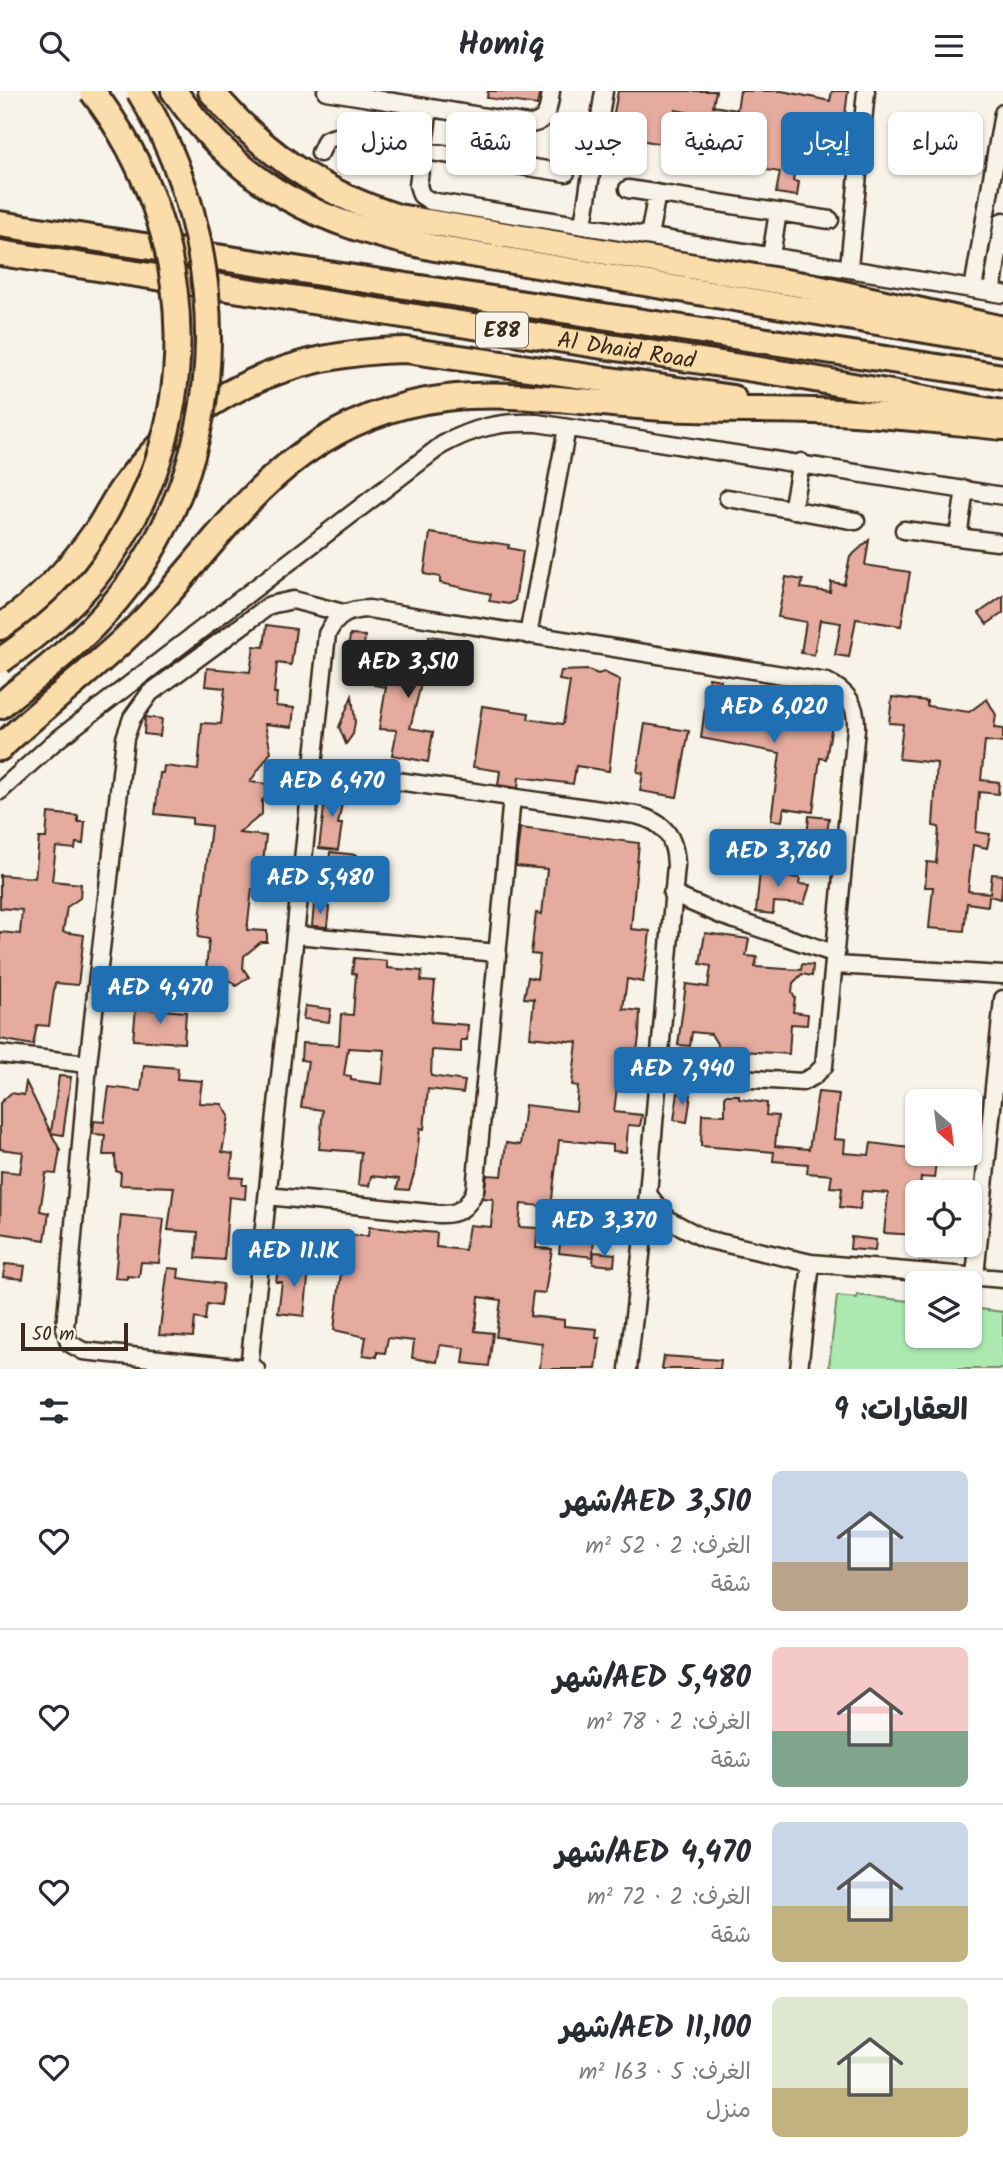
<!DOCTYPE html>
<html lang="ar">
<head>
<meta charset="utf-8">
<style>
  :root { --surface:#fff; --page:#f2f2f3; --text:#2b2b33; --muted:#7c7c81; --line:#e1e1e2; --accent:#1f6fb2 }
  body { margin:0; font-family:Kalam,"Playpen Sans Arabic",sans-serif; background:var(--page); color:var(--text); direction:rtl; height:100vh; display:flex; flex-direction:column; font-size:26px; white-space:nowrap }
  * { box-sizing:border-box; margin:0 }
  p { font-size:23px; color:var(--muted) }
  .icon { flex:none; width:38px; height:38px; fill:none; stroke:currentColor; stroke-width:2; stroke-linecap:round; stroke-linejoin:round }
  .map { position:relative; height:1278px; overflow:hidden; direction:ltr }
  .details { display:flex; flex-direction:column; background:var(--surface); flex:1 }
  .details>* { flex:none }
  .guide { position:absolute; left:21px; top:21px; width:962px; height:63px; direction:rtl; display:flex; gap:14px }
  .needle { width:46px; rotate:152deg }
  .controls { position:absolute; left:905px; top:998px; display:grid; gap:14px }
  .controls a { display:grid; place-items:center; width:77px; height:77px; border-radius:10px; background:var(--surface); box-shadow:0 2px 5px #0004; font-size:35px }
  .scale { position:absolute; left:21px; bottom:18px; width:107px; box-sizing:border-box; padding-left:7px; border:4px solid #3b2a1e; border-top:0; font-size:19px; line-height:24px; white-space:nowrap; color:#3b2a1e; -webkit-text-stroke:5px #f7f3e8; paint-order:stroke }
  .price { position:absolute; translate:-50% -60px; padding:0 16px; border-radius:7px; background:var(--accent); color:#fff; font-size:23px; line-height:46px; filter:drop-shadow(0 2px 4px #0008) }
  .price::after { content:''; position:absolute; left:50%; top:42px; width:21px; height:16px; margin-left:-10px; background:inherit; clip-path:polygon(0 0,100% 0,50% 100%) }
  .price.on { background:#222; color:#fff }
  ul { padding:0; list-style:none }
  li { display:flex; align-items:center; gap:21px; height:175px; padding:0 35px }
  li+li { border-top:2px solid var(--line) }
  li span { display:grid; place-items:center; flex:none; width:196px; height:140px; border-radius:10px; color:#555 }
  li>.icon { margin-inline-start:auto }
  span .icon { width:84px; height:84px; fill:#fffc; stroke-width:1 }
  li b { font-size:30px }
  h2 { display:flex; justify-content:space-between; align-items:center; height:84px; padding:0 35px; font-size:30px }
  .pill { padding:0 24px; border-radius:10px; background:var(--surface); box-shadow:0 2px 5px #0004; font-size:24px; line-height:63px }
  .pill.on { background:var(--accent); color:#fff }
  header { display:flex; justify-content:space-between; align-items:center; height:91px; padding:0 35px; background:var(--surface); font-size:32px; font-weight:700 }
  .map>svg:first-child { display:block }
  .green { fill:#abe9b0; stroke:#738a67; stroke-width:2 }
  .building { fill:#e4ab9e; stroke:#3b2a1e; stroke-width:2; fill-rule:evenodd }
  .lines { fill:none; stroke-linecap:round; stroke-linejoin:round }
  .minor-casing { stroke:#3b2a1e; stroke-width:21 }
  .highway-casing { stroke:#3b2a1e; stroke-width:30 }
  .minor { stroke:#f7f3e8; stroke-width:16 }
  .highway { stroke:#fbddab; stroke-width:24 }
  .highway-bridge-casing { stroke:#3b2a1e; stroke-width:30; stroke-linecap:butt }
  .highway-bridge { stroke:#fbddab; stroke-width:24 }
  .labels { text-anchor:middle; stroke-width:5; stroke-linejoin:round; paint-order:stroke }
  .shield { fill:#f7f3e8; stroke:#73665b; stroke-width:2 }
  .shield-label { font-size:21px; font-weight:bold; fill:#3b2a1e }
  .street-label { font-size:23px; fill:#3b2a1e; stroke:#f7f3e8 }
</style>
</head>
<body>
<header><svg class="icon" aria-label="menu" viewBox="0 0 24 24"><path d="M4 6h16M4 12h16M4 18h16"/></svg>Homiq<svg class="icon" aria-label="search" viewBox="0 0 24 24"><circle cx="10" cy="10" r="6"/><path d="M15 15l6 6"/></svg></header>
<div class="map">
<svg width="1003" height="1278" viewBox="0 0 1003 1278">
  <rect width="100%" height="100%" fill="#f7f3e8"/>
  <filter id="ink" filterUnits="userSpaceOnUse"><feTurbulence type="fractalNoise" baseFrequency=".0143" numOctaves="2"/><feDisplacementMap in="SourceGraphic" scale="14" xChannelSelector="R" yChannelSelector="G"/><feConvolveMatrix kernelMatrix="1 2 1 2 8 2 1 2 1" color-interpolation-filters="sRGB"/></filter>
  <g filter="url(#ink)">
    <path class="green" d="M857 1204 917 1211V1244H970V1217L1003 1221V1278H832L829 1275 837 1205 857 1207Z"/>
    <path class="building" d="M488 0H540L537 14 487 7Z
      M618 0H716L713 15 737 19 740 0H782L830 10 832 0H848L843 40 834 39V43L802 39 793 90 799 91 797 105 776 102 780 81 742 75 741 82 727 80 705 75 706 70 694 68 701 24 675 19 669 54 639 49 640 43 611 38Z
      M430 442 509 454 508 457 523 460 515 510 509 513 489 510 491 503 440 492V486L424 483Z
      M869 449 865 474 910 481 901 535 856 528 849 566 835 564 841 532 820 529 814 564 801 562 806 531 778 526 786 486 803 489 801 497 830 501 831 491 844 493 850 466Z
      M1003 505V522L987 533 979 522Z
      M267 534 296 538 291 574 277 572 274 602H277L276 615 294 617 292 636 265 633 271 661 250 691 277 694 275 702 262 709V723L239 742 266 745 260 799 252 798 247 839 267 840V851H261L244 865 243 877 249 886 236 895 231 890 205 889 209 848 198 846 211 735 192 733V727L155 723 160 682H163L164 675 198 679 202 632 221 633 225 597 205 595 207 577 250 581 254 555 264 556Z
      M350 544 365 545 362 574 347 572Z
      M429 545 444 547 440 575 426 573 410 637 433 641 428 671 392 664 397 639 379 638 386 596 374 594 378 579 385 581 388 569 403 572 404 566 410 567 412 558 427 561Z
      M588 579 598 583 604 581 620 589 609 680 576 675 573 693 519 686 518 697 498 694 500 680 473 676 482 615 529 622 528 628 563 633 570 591 559 589 561 580Z
      M709 587 721 589 718 611 788 624 790 613 805 615 804 623 833 628 826 668 820 667 813 721 784 717 782 730 771 729 780 662 701 647Z
      M352 605 355 631 353 643 346 653 339 636Z
      M892 606 927 610V615L969 621 987 608 996 624 994 637 1003 638V652L985 650 981 689 999 691 998 703 979 701 976 741 990 743 987 757 973 754 968 800 990 802 992 783 1003 784 1001 808 989 805 988 815 967 812 964 840 929 837 933 796H925L927 771 936 772 939 736 933 735 937 672 899 668 903 633 889 632Z
      M145 626 162 628 160 645 144 643Z
      M645 633 689 640 677 706 640 700 643 682 637 681Z
      M334 695 345 697 338 733H342L338 759 319 757 326 701Z
      M48 722 78 725V731H85L83 753 76 752 75 758 56 756 52 790 81 793 80 807 67 816 63 841 84 844 78 894 55 892 49 935 37 934 33 954 0 948V841L20 843 22 819 0 817V784L35 787 39 747H46Z
      M809 725 829 727 825 759 806 757Z
      M520 737 639 752 631 838 650 840 648 858 643 891 627 888 623 918 640 920 639 946 635 974 620 972 614 1021 642 1024 640 1035 628 1034 626 1061 613 1060V1054L559 1049 551 1116 521 1113 519 1136 538 1137 536 1157 552 1158 545 1202 533 1201 530 1225 564 1229V1235L597 1238 596 1247H600L596 1278H540L542 1252 496 1246 501 1209 479 1206 475 1240 493 1242 489 1275 463 1272 465 1257 440 1254 437 1271 412 1267 414 1250 388 1247 385 1262 377 1261V1266L363 1264 366 1246 334 1239 341 1181 318 1178 322 1144 368 1145 369 1136 437 1142 436 1156 465 1159 469 1134 491 1136 493 1108 483 1107 487 1084 502 1085 506 1052 520 1054 525 1014 576 1020 578 995 572 994 577 951 530 946 534 908 524 907 528 886 537 888 540 864 531 863 536 822 542 823 547 778 516 775Z
      M330 761 357 764 352 809 326 807Z
      M761 770 772 771 771 776 788 778 787 786 800 787 799 793 810 794 804 813 774 811 773 823 756 821Z
      M314 814 329 816 327 836 312 835Z
      M705 842 749 848 746 865 757 866 755 876 801 879 802 873 813 874 812 885 802 883 793 892 792 902 795 907 793 921 808 923 807 934 791 933 789 963 742 960 740 977 696 974V964L725 966 711 943 692 941 690 955 678 954 686 893 708 896 711 875 700 873Z
      M354 867 387 870V877L422 880 421 890 435 891 431 931 468 934 467 949H461V961L432 959 431 985 465 990 463 1002 428 998 424 1038 420 1037 415 1080 409 1099 397 1098 399 1088 371 1085 369 1095 358 1094 361 1061 319 1058 323 1019 301 1016 308 970 301 969 302 952 339 954 341 923 353 924 356 883 352 882ZM348 957 385 959 382 993 351 989V985L344 984Z
      M305 915 331 918 329 931 303 928Z
      M136 917 186 921 184 952 133 949Z
      M144 974 178 977 177 988 202 990 199 1012 222 1013 229 1025 222 1061 233 1063 230 1086 243 1087 242 1094H246L245 1108 229 1106 224 1169 196 1167 198 1141 168 1139 174 1096 120 1094 121 1082 116 1080 115 1064H103L105 1044 93 1043 94 1030 104 1031 109 996 141 1000Z
      M59 985 71 986 63 1044 51 1042 60 1059 56 1083 46 1082 40 1120 49 1122 45 1149 0 1142 1 1080 20 1082 23 1061 0 1058V1012L11 1002 24 1004 26 991 51 1042Z
      M818 1001 839 1003 834 1048 845 1049 844 1062 869 1064 871 1052 917 1058V1062H937L934 1087 921 1086 920 1098H917V1144L884 1142 888 1102 862 1100 860 1118 840 1116 842 1097 830 1096 832 1084 807 1082 808 1073 773 1070 774 1061 701 1055 702 1023 725 1024V1004H739V1008L767 1012 766 1024 778 1025 775 1055 809 1058Z
      M678 1002 691 1004 687 1031 674 1029Z
      M563 1121 589 1124V1132L594 1133 593 1166 559 1162Z
      M121 1124 164 1128 159 1172 141 1171 139 1186 127 1185V1188L115 1187Z
      M851 1146 876 1149 875 1160 850 1158Z
      M594 1161 615 1163 614 1175 593 1173Z
      M297 1169 310 1170 304 1225 278 1222 282 1191H276L278 1177 296 1180Z
      M5 1173 25 1175 23 1188 3 1186Z
      M168 1177 179 1178 178 1187 223 1193 220 1215 207 1213 205 1229 195 1227 193 1246 159 1244Z
      M664 1265 721 1269 720 1278H662Z"/>
    <g class="lines">
      <defs>
        <path id="minor" d="M326 0 529 33C548 32 549 16 551 0
          M429 17 418 94 421 104 430 110 1003 203
          M320 62 326 49 335 46 566 82
          M628 98 830 129
          M583 134 604 0
          M649 145 657 102
          M771 165 778 121
          M849 176 866 0
          M973 198 1003 22
          M992 201 1003 130
          M728 407 856 430
          M792 419 801 371
          M904 439 997 451
          M958 446 965 398
          M528 544 567 337
          M313 678 636 724C664 731 675 745 676 774L648 1103 628 1278
          M0 700 53 652 442 354C473 337 501 330 537 332L1003 405
          M672 803 723 825 836 863
          M296 844 498 862
          M835 874 1003 884
          M0 963 88 973
          M648 1103 667 1128 705 1148 811 1172 1003 1188
          M268 1105 439 1123C458 1124 468 1117 475 1099L512 706
          M975 1185 1003 908
          M249 1277 327 543C336 525 348 518 369 518L827 591C848 601 857 614 856 638L824 975 814 985 802 991 657 982
          M256 1278 83 1260 69 1252 65 1237 88 973 125 647 132 627 150 602 270 514 293 509 343 522
          M799 1278 811 1172"/>
        <g id="highway">
          <path d="M174 0C243 99 320 133 435 157L1003 252"/>
          <path d="M211 0C263 62 321 102 398 126L803 194 1003 238"/>
          <path d="M0 133 1003 286"/>
          <path id="s1" d="M0 162 792 284 1002 322"/>
          <path d="M0 536C39 511 71 476 97 439 106 426 113 411 122 398 192 302 289 261 406 259L733 307"/>
          <path d="M0 615 15 602"/>
          <path d="M0 657C46 612 100 575 145 528 197 474 241 407 302 363 423 276 533 310 667 317 716 320 766 318 815 320 878 322 941 330 1003 336"/>
        </g>
      </defs>
      <use href="#minor" class="minor-casing"/>
      <use href="#highway" class="highway-casing"/>
      <use href="#minor" class="minor"/>
      <use href="#highway" class="highway"/>
      <defs>
        <path id="highway-bridge" d="M0 570C35 546 68 520 95 486 208 343 203 143 92 0
          M15 602C57 571 95 538 127 496 235 352 231 151 139 0"/>
      </defs>
      <use href="#highway-bridge" class="highway-bridge-casing"/>
      <use href="#highway-bridge" class="highway-bridge"/>
    </g>
  </g>
  <g class="labels">
    <rect class="shield" x="476" y="221.5" width="52" height="35" rx="5"/>
    <g class="shield-label">
      <text x="502" y="246">E88</text>
    </g>
    <g class="street-label">
      <text dy="8" stroke="none"><textPath href="#s1" startOffset="634">Al Dhaid Road</textPath></text>
    </g>
  </g>
</svg>
<div class="controls">
<a><svg class="needle" viewBox="-14 -14 28 28"><path d="M0-13l5 13h-10z" fill="#e53935"/><path d="M0 13l5-13h-10z" fill="#7c7c81"/></svg></a>
<a><svg class="icon" aria-label="locate" viewBox="0 0 24 24"><circle cx="12" cy="12" r="6"/><path d="M12 2v4M12 18v4M2 12h4M18 12h4"/></svg></a>
<a><svg class="icon" aria-label="layers" viewBox="0 0 24 24"><path d="M12 4l9 5-9 5-9-5zM3 14l9 5 9-5"/></svg></a>
</div>
<div class="scale">50 m</div>
<b class="price on" style="left:408px;top:609px">AED 3,510</b>
<b class="price" style="left:774px;top:654px">AED 6,020</b>
<b class="price" style="left:332px;top:728px">AED 6,470</b>
<b class="price" style="left:778px;top:798px">AED 3,760</b>
<b class="price" style="left:320px;top:825px">AED 5,480</b>
<b class="price" style="left:160px;top:935px">AED 4,470</b>
<b class="price" style="left:682px;top:1016px">AED 7,940</b>
<b class="price" style="left:604px;top:1168px">AED 3,370</b>
<b class="price" style="left:294px;top:1198px">AED 11.1K</b>
<div class="guide">
<a class="pill">شراء</a>
<a class="pill on">إيجار</a>
<a class="pill">تصفية</a>
<a class="pill">جديد</a>
<a class="pill">شقة</a>
<a class="pill">منزل</a>
</div>
</div>
<section class="details">
<h2>العقارات: 9<svg class="icon" aria-label="filters" viewBox="0 0 24 24"><path d="M4 7h16M4 17h16"/><circle cx="9" cy="7" r="2"/><circle cx="15" cy="17" r="2"/></svg></h2>
<ul>
<li><span style="background:linear-gradient(#c9d6e8 65%,#b9a48a 0)"><svg class="icon" aria-label="home" viewBox="0 0 24 24"><path d="M3 11l9-7 9 7M6 9v11h12V9"/></svg></span><div><b>AED 3,510/شهر</b><p>الغرف: 2 · 52 m²</p><p>شقة</p></div><svg class="icon" aria-label="heart" viewBox="0 0 24 24"><path d="M12 20l-8-8c-3-5 5-10 8-4 3-6 11-1 8 4z"/></svg></li>
<li><span style="background:linear-gradient(#f6c9c9 60%,#7fa58c 0)"><svg class="icon" aria-label="home" viewBox="0 0 24 24"><path d="M3 11l9-7 9 7M6 9v11h12V9"/></svg></span><div><b>AED 5,480/شهر</b><p>الغرف: 2 · 78 m²</p><p>شقة</p></div><svg class="icon" aria-label="heart" viewBox="0 0 24 24"><path d="M12 20l-8-8c-3-5 5-10 8-4 3-6 11-1 8 4z"/></svg></li>
<li><span style="background:linear-gradient(#c9d6e8 60%,#c2b280 0)"><svg class="icon" aria-label="home" viewBox="0 0 24 24"><path d="M3 11l9-7 9 7M6 9v11h12V9"/></svg></span><div><b>AED 4,470/شهر</b><p>الغرف: 2 · 72 m²</p><p>شقة</p></div><svg class="icon" aria-label="heart" viewBox="0 0 24 24"><path d="M12 20l-8-8c-3-5 5-10 8-4 3-6 11-1 8 4z"/></svg></li>
<li><span style="background:linear-gradient(#dfe7d0 65%,#c2b280 0)"><svg class="icon" aria-label="home" viewBox="0 0 24 24"><path d="M3 11l9-7 9 7M6 9v11h12V9"/></svg></span><div><b>AED 11,100/شهر</b><p>الغرف: 5 · 163 m²</p><p>منزل</p></div><svg class="icon" aria-label="heart" viewBox="0 0 24 24"><path d="M12 20l-8-8c-3-5 5-10 8-4 3-6 11-1 8 4z"/></svg></li>
</ul>
</section>
</body>
</html>
